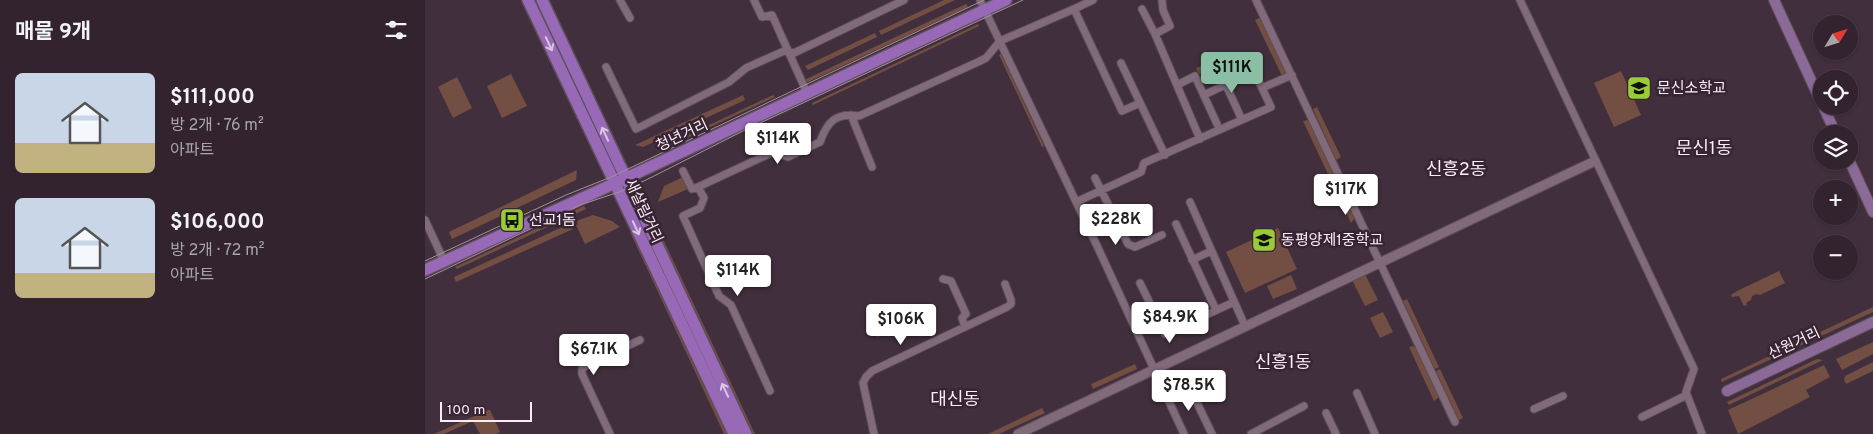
<!DOCTYPE html>
<html lang="ko">
<head>
<meta charset="utf-8">
<style>
  :root { --surface:#32232e; --page:#3d2f3a; --text:#f1f3f6; --muted:#a8a4aa; --line:#4d404a; --accent:#8abfa5 }
  body { margin:0; font-family:Overpass,"Noto Sans KR",sans-serif; background:var(--page); color:var(--text); height:100vh; display:flex; flex-direction:column; font-size:19px; white-space:nowrap }
  * { box-sizing:border-box; margin:0 }
  p { font-size:16px; color:var(--muted) }
  .icon { flex:none; width:28px; height:28px; fill:none; stroke:currentColor; stroke-width:2; stroke-linecap:round; stroke-linejoin:round }
  .map { position:relative; flex:1; overflow:hidden }
  .drawer { display:flex; flex-direction:column; background:var(--surface); width:425px }
  .drawer>* { flex:none }
  .needle { width:32px; rotate:52deg }
  .buttons { position:absolute; left:1388px; top:15px; display:grid; gap:10px }
  .buttons a { display:grid; place-items:center; width:45px; height:45px; border-radius:50%; background:var(--surface); box-shadow:0 1px 4px #0004,0 0 0 1px var(--line); font-size:25px }
  .scale { position:absolute; left:15px; bottom:12px; width:92px; box-sizing:border-box; padding-left:5px; border:2px solid #f9ecf5; border-top:0; font-size:14px; line-height:18px; white-space:nowrap; color:#f9ecf5; -webkit-text-stroke:4px #382533; paint-order:stroke }
  .price { position:absolute; translate:-50% -42px; padding:0 11px; border-radius:5px; background:#fff; color:#222; font-size:16px; line-height:32px; filter:drop-shadow(0 1px 2px #0008) }
  .price::after { content:''; position:absolute; left:50%; top:30px; width:15px; height:11px; margin-left:-8px; background:inherit; clip-path:polygon(0 0,100% 0,50% 100%) }
  .price.on { background:var(--accent); color:#111 }
  ul { padding:0; list-style:none }
  li { display:flex; align-items:center; gap:15px; height:125px; padding:0 15px }
  li span { display:grid; place-items:center; flex:none; width:140px; height:100px; border-radius:8px; color:#555 }
  li>.icon { margin-inline-start:auto }
  span .icon { width:60px; height:60px; fill:#fffc; stroke-width:1 }
  li b { font-size:21px }
  h2 { display:flex; justify-content:space-between; align-items:center; height:60px; padding:0 15px; font-size:21px }
  main { display:flex; flex:1; min-height:0 }
  .map>svg:first-child { display:block }
  .green { fill:#724e43 }
  .lines { fill:none; stroke-linecap:round; stroke-linejoin:round }
  .minor-casing { stroke:#5e4e5a; stroke-width:9 }
  .tertiary-casing { stroke:#5e4e5a; stroke-width:11 }
  .secondary-casing { stroke:#5e4e5a; stroke-width:12 }
  .primary-casing { stroke:#5e4e5a; stroke-width:14 }
  .minor { stroke:#816b7b; stroke-width:7 }
  .tertiary { stroke:#816b7b; stroke-width:9 }
  .secondary { stroke:#8c6a98; stroke-width:10 }
  .primary { stroke:#9769b6; stroke-width:11 }
  .tram { stroke:#a1919c; stroke-width:1 }
  .oneway { stroke:#dcc5e2 }
  .labels { text-anchor:middle; stroke-width:5; stroke-linejoin:round; paint-order:stroke }
  .poi-label { font-size:15px; fill:#f9ecf5; stroke:#382533; text-anchor:start }
  .street-label { font-size:15px; fill:#f9ecf5; stroke:#382533 }
  .quarter-label { font-size:18px; fill:#f9ecf5; stroke:#382533 }
</style>
</head>
<body>
<main>
<section class="drawer">
<h2>매물 9개<svg class="icon" aria-label="filters" viewBox="0 0 24 24"><path d="M4 7h16M4 17h16"/><circle cx="9" cy="7" r="2"/><circle cx="15" cy="17" r="2"/></svg></h2>
<ul>
<li><span style="background:linear-gradient(#c9d6e8 70%,#c2b280 0)"><svg class="icon" aria-label="home" viewBox="0 0 24 24"><path d="M3 11l9-7 9 7M6 9v11h12V9"/></svg></span><div><b>$111,000</b><p>방 2개 · 76 m²</p><p>아파트</p></div></li>
<li><span style="background:linear-gradient(#c9d6e8 75%,#c2b280 0)"><svg class="icon" aria-label="home" viewBox="0 0 24 24"><path d="M3 11l9-7 9 7M6 9v11h12V9"/></svg></span><div><b>$106,000</b><p>방 2개 · 72 m²</p><p>아파트</p></div></li>
</ul>
</section>
<div class="map">
<svg width="1448" height="434" viewBox="0 0 1448 434">
  <rect width="100%" height="100%" fill="#422f3d"/>
  <path class="green" d="M519 0H530L456 35 454 31Z
    M541 4 543 7 379 84 377 81Z
    M834 18 836 19 862 74 857 76 830 20Z
    M553 24 554 26 388 105 387 103Z
    M450 33 452 37 383 70 380 66Z
    M807 52 810 58 774 74 771 68Z
    M576 54 619 146 617 147 574 55Z
    M1196 71 1216 115 1189 127 1169 83Z
    M86 74 102 106 77 118 62 86Z
    M32 77 47 108 28 118 13 87Z
    M318 95 320 100 218 147 210 145Z
    M348 95 350 97 236 150 235 148Z
    M892 107 916 157 911 160 888 109Z
    M883 120 930 218 926 223 878 121Z
    M152 170 151 180 27 239 24 232Z
    M258 177 263 189 233 202 239 186Z
    M159 206 161 209 32 269 30 267Z
    M168 215 187 221 195 227 160 244 151 225 153 224 151 221Z
    M230 222 330 434H326L227 223Z
    M146 223 148 229 31 282 29 277Z
    M853 228 872 269 820 293 801 252Z
    M209 230 305 434H299L205 232Z
    M1354 271 1360 283 1335 295 1332 294 1327 296 1326 300 1321 303 1322 305 1319 306 1314 296 1307 297 1306 295 1312 291Z
    M940 274 953 300 940 306 927 280Z
    M866 275 872 289 848 299 842 286Z
    M982 299 1014 367 1010 369 978 301Z
    M1448 307V312L1297 382 1296 379Z
    M958 312 968 332 955 338 945 318Z
    M453 313 463 332 452 337 442 318Z
    M1448 342V354L1417 370 1411 359Z
    M988 346 991 348 1014 397 1009 401 984 347Z
    M1392 359 1398 360 1304 405 1302 402Z
    M1448 362V371L1421 384 1419 380 1420 376Z
    M710 364 712 369 668 389 666 384Z
    M1399 365 1405 377 1381 390 1385 397 1313 434 1303 410Z
    M1015 369 1038 418 1034 420 1011 371Z
    M617 408 620 413 574 434H563Z
    M63 410H65L75 432 71 434H55L48 421 19 434H9Z"/>
  <g class="lines">
    <defs>
      <path id="minor" d="M195 0 205 18
        M329 0 337 17 347 15 382 93
        M555 0 674 250 759 434
        M831 0 1030 422
        M1095 0 1269 369 1261 392 1277 434
        M649 9 668 0
        M717 9 730 34 775 139
        M730 34 745 26 738 10 737 0
        M696 63 740 155
        M181 67 211 129 304 82 321 68 359 51 369 53 479 0
        M752 85 770 76 792 124
        M801 85 817 120
        M779 95 829 71 837 88
        M426 115 447 167
        M258 171 267 189 273 187
        M670 178 703 244 710 247 737 235
        M651 202 716 172 719 163 846 107 837 88 867 75
        M765 202 820 326
        M0 220 19 261
        M751 224 791 310
        M767 260 786 251
        M518 279 526 281 541 314 537 318 540 327
        M715 283 740 334 809 302
        M761 380 787 434
        M345 391 306 305 294 296 258 216 275 208 279 198 273 187 346 153H353L363 157 395 142C402 122 411 112 434 116L553 62 561 58 575 41 649 9 697 111 715 103
        M932 393 950 434
        M1109 409 1138 396
        M901 413 911 434
        M1217 417 1262 395
        M185 434 157 374V369L162 365 215 340
        M449 434 438 383 441 377 447 371 582 307 586 304V300L580 284
        M826 434 879 406"/>
      <path id="tertiary" d="M593 434 1170 161"/>
      <path id="secondary" d="M1349 0 1396 102
        M1398 106 1411 134
        M1424 160 1448 212
        M1302 391 1448 322"/>
      <path id="primary" d="M103 0 309 434
        M117 0 321 434
        M0 270 197 180 581 0"/>
    </defs>
    <use href="#minor" class="minor-casing"/>
    <use href="#tertiary" class="tertiary-casing"/>
    <use href="#secondary" class="secondary-casing"/>
    <use href="#primary" class="primary-casing"/>
    <use href="#minor" class="minor"/>
    <use href="#tertiary" class="tertiary"/>
    <use href="#secondary" class="secondary"/>
    <use href="#primary" class="primary"/>
    <path class="tram" d="M0 261 141 195 186 177 559 0
      M0 279 158 204 194 192 221 180 316 132 598 0"/>
  </g>
  <defs><path id="oneway-shaft" d="M-6 0H5M1.5-3L5.5 0L1.5 3" fill="none" stroke-width="1.6" stroke-linecap="round" stroke-linejoin="round" transform="scale(1.25)"/></defs>
  <g class="oneway">
    <use href="#oneway-shaft" transform="translate(124 44) rotate(65)"/>
    <use href="#oneway-shaft" transform="translate(180 134) rotate(-115)"/>
    <use href="#oneway-shaft" transform="translate(211 228) rotate(65)"/>
    <use href="#oneway-shaft" transform="translate(300 390) rotate(-115)"/>
  </g>
  <defs>
    <symbol id="school-square" viewBox="-11 -11 22 22"><rect x="-9" y="-9" width="18" height="18" rx="4" fill="#99cb36" stroke="#382533"/><path d="M0-5L7-2L0 1L-7-2ZM-4 1L0 2.5L4 1V4Q0 6-4 4Z" fill="#111"/></symbol>
    <symbol id="bus-square" viewBox="-11 -11 22 22"><rect x="-9" y="-9" width="18" height="18" rx="4" fill="#99cb36" stroke="#382533"/><path d="M-5-6H5V4H4V6H2V4H-2V6H-4V4H-5ZM-3.5-4V0h7V-4ZM-3.5 1.2v1.5H-2V1.2ZM2 1.2v1.5H3.5V1.2Z" fill="#111"/></symbol>
  </defs>
  <g fill-rule="evenodd">
    <use href="#school-square" x="1200" y="74" width="28" height="28"/>
    <use href="#bus-square" x="73" y="206" width="28" height="28"/>
    <use href="#school-square" x="825" y="226" width="28" height="28"/>
  </g>
  <g class="labels">
    <g class="poi-label">
      <text x="1232" y="93">문신소학교</text>
      <text x="104" y="225">선교1돔</text>
      <text x="856" y="245">동평양제1중학교</text>
    </g>
    <g class="street-label">
      <text transform="translate(257 135) rotate(-25)" y="5">청년거리</text>
      <text transform="translate(219 211) rotate(65)" y="5">새살림거리</text>
      <text transform="translate(1369 343) rotate(-25)" y="5">산원거리</text>
    </g>
    <g class="quarter-label">
      <text x="1279" y="154">문신1동</text>
      <text x="1031" y="175">신흥2동</text>
      <text x="858" y="368">신흥1동</text>
      <text x="530" y="405">대신동</text>
    </g>
  </g>
</svg>
<div class="buttons">
<a><svg class="needle" viewBox="-14 -14 28 28"><path d="M0-13l5 13h-10z" fill="#e53935"/><path d="M0 13l5-13h-10z" fill="#a8a4aa"/></svg></a>
<a><svg class="icon" aria-label="locate" viewBox="0 0 24 24"><circle cx="12" cy="12" r="6"/><path d="M12 2v4M12 18v4M2 12h4M18 12h4"/></svg></a>
<a><svg class="icon" aria-label="layers" viewBox="0 0 24 24"><path d="M12 4l9 5-9 5-9-5zM3 14l9 5 9-5"/></svg></a>
<a>+</a>
<a>−</a>
</div>
<div class="scale">100 m</div>
<b class="price on" style="left:807px;top:94px">$111K</b>
<b class="price" style="left:353px;top:165px">$114K</b>
<b class="price" style="left:921px;top:216px">$117K</b>
<b class="price" style="left:691px;top:246px">$228K</b>
<b class="price" style="left:313px;top:297px">$114K</b>
<b class="price" style="left:745px;top:344px">$84.9K</b>
<b class="price" style="left:476px;top:346px">$106K</b>
<b class="price" style="left:169px;top:376px">$67.1K</b>
<b class="price" style="left:764px;top:412px">$78.5K</b>
</div>
</main>
</body>
</html>
